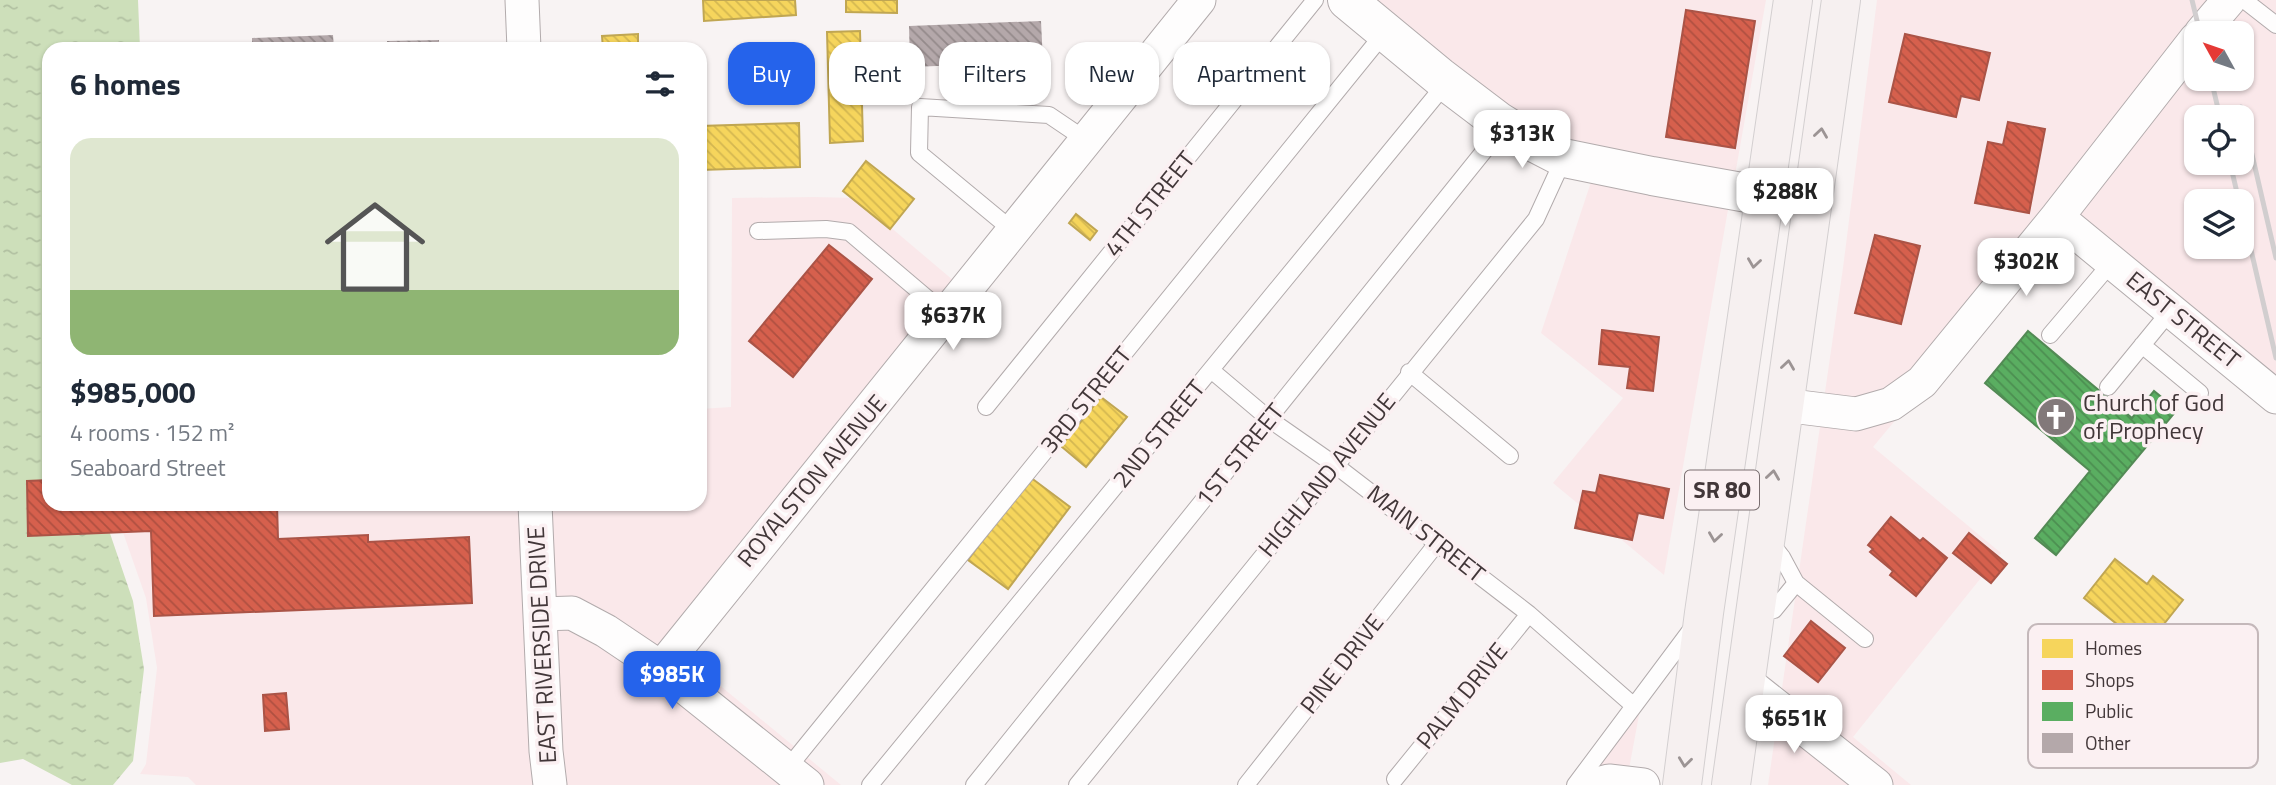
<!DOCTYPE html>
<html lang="en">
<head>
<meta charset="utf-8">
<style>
  :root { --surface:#fff; --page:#f6f6f7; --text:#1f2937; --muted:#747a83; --accent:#2563eb }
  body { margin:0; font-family:"Titillium Web",sans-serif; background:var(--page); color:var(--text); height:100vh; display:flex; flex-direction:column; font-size:26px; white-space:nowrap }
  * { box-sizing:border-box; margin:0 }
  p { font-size:23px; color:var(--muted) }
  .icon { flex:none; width:38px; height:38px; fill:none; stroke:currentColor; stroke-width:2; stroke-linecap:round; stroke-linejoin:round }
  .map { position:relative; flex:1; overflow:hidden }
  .panel { position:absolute; left:42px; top:42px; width:665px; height:469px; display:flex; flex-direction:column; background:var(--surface); border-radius:21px; box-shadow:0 2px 5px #0004 }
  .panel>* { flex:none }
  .banner { position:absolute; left:728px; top:42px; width:665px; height:63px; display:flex; gap:14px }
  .needle { width:46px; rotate:310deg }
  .buttons { position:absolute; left:2184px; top:21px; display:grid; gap:14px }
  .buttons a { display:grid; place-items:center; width:70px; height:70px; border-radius:14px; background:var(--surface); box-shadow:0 2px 5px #0004; font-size:35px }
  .price { position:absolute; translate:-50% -60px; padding:0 16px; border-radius:14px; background:#fff; color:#222; font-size:23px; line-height:46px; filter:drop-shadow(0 2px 4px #0008) }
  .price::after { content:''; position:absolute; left:50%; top:42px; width:21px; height:16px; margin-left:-10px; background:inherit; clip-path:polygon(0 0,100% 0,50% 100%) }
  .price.current { background:var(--accent); color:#fff }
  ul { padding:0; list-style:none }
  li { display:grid; align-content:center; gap:14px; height:371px; padding:0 28px }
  li span { display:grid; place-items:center; height:217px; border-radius:21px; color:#555 }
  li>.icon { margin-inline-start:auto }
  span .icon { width:126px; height:126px; fill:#fffc; stroke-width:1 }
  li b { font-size:30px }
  h2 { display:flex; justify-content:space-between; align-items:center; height:84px; padding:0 28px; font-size:30px }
  .pill { padding:0 24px; border-radius:21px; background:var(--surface); box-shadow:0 2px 5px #0004; font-size:24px; line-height:63px }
  .pill.current { background:var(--accent); color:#fff }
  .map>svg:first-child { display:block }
  .built { fill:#fae8ea; fill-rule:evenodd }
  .water { fill:url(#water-ripples) }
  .homes { fill:url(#homes-back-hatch); stroke:#c0a652; stroke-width:2 }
  .shops { fill:url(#shops-back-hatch); stroke:#aa5447; stroke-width:2 }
  .public { fill:url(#public-back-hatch); stroke:#538a55; stroke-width:2 }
  .building { fill:url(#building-back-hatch) }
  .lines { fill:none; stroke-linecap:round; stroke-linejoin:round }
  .service-casing { stroke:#b2abac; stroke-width:18 }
  .minor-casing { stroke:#b2abac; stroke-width:35 }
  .tertiary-casing { stroke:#b2abac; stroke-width:40 }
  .primary-casing { stroke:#d3cfd0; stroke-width:40 }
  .service { stroke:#fefdfd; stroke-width:16 }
  .minor { stroke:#fefdfd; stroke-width:33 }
  .tertiary { stroke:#fefdfd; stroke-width:38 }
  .primary { stroke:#f6f0f0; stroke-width:38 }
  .rail { stroke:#d1cecf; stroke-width:5 }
  .oneway { stroke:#9c9494 }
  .labels { text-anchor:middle; stroke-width:7; stroke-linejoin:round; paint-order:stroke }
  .shield { fill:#fbf0f2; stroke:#7a6e70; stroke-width:2 }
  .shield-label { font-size:23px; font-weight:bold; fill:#423739 }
  .street-label { font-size:24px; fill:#423739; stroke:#fbf0f2 }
  .poi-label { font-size:24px; fill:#423739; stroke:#fbf0f2; text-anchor:start }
  .key { fill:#fbf0f2; stroke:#c4b8ba; stroke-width:2 }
  .key-label { font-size:19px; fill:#423739 }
</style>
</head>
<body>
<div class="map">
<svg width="2276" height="785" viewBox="0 0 2276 785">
  <defs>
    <pattern id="water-ripples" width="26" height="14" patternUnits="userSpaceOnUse" patternTransform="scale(1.75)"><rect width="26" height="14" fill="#cddfba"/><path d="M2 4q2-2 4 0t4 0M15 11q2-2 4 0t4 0" fill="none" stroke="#b1c0a1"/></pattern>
    <pattern id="homes-back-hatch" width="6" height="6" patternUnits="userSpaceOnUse" patternTransform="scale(1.75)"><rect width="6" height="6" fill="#f6d55c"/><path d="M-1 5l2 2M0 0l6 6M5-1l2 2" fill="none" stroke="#d4b751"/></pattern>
    <pattern id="shops-back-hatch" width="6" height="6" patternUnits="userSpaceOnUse" patternTransform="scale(1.75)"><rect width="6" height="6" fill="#d6604d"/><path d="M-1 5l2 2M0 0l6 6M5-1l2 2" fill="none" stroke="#af5041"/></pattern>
    <pattern id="public-back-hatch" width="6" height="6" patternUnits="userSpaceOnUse" patternTransform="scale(1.75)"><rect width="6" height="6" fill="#5aae61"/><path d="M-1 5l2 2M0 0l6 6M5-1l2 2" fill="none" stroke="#4c8e51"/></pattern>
    <pattern id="building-back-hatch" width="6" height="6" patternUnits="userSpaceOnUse" patternTransform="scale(1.75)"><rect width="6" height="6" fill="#b4a8aa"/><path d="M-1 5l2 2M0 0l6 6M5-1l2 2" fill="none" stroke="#948a8b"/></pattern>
  </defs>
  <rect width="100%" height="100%" fill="#f8f3f3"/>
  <path class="built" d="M1372 0H1766L1735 175 1580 146 1534 127Z
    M1877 0H2276V378L2071 209 1873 447 2001 553 1853 737 1911 785H1768L1843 268ZM2196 33H2242V79H2196ZM2196 117H2242V163H2196ZM2196 201H2242V247H2196Z
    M1592 179 1729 204 1664 575 1553 483 1623 398 1541 333Z
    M814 197 856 198 967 292 673 647 841 785H196L188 777 140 774 146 764 157 668 146 598 113 504H700V409L731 407 732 198Z
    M1642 699 1626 785H1571Z"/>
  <path class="water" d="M0 0H138L140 49H49V504H100L133 601 144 669 133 761 113 785H72L23 759 0 763Z"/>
  <path class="homes" d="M703 0H795L796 15 704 21Z
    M846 0H897V13L846 12Z
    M860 31 863 141 830 143 827 32Z
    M638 34V49H603L602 36Z
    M799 123 800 167 700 170V126Z
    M866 161 914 199 890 229 843 191Z
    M1076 214 1097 231 1090 240 1069 223Z
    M1101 397 1127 417 1086 467 1061 446Z
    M1030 477 1070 507 1008 589 968 560Z
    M2115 559 2147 584 2153 576 2183 600 2137 658 2109 636 2118 625 2084 598Z"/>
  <path class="shops" d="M1686 10 1755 21 1735 148 1666 137Z
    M1905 34 1990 53 1979 100 1961 96 1956 117 1889 102Z
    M2008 122 2045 129 2029 213 1975 203 1988 142 2003 145Z
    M1875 235 1920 246 1901 324 1855 313Z
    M829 245 872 279 793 377 749 341Z
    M1602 330 1659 337 1653 391 1627 388 1630 367 1599 364Z
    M1600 475 1669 489 1663 518 1638 513 1632 540 1575 528 1583 491 1596 493Z
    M49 480V504H277L278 539 368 535V542L469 537 472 603 154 616 151 531 28 536 27 481Z
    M1891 517 1920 541 1923 538 1947 558 1916 596 1890 575 1893 571 1870 552 1873 549 1868 545Z
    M1969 533 2007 564 1991 583 1953 553Z
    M1811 621 1845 648 1818 682 1784 656Z
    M286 693 289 729 265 731 263 695Z"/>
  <path class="public" d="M2028 331 2132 418 2154 391 2177 410 2056 555 2035 538 2090 471 1985 383Z"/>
  <path class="building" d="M1041 21 1043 62 910 67 909 26Z
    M333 35 334 49H252V38Z
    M439 40V49H387V41Z"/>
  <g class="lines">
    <defs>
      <path id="service" d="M2244 0 2276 25
        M1012 230 919 153 920 107 1049 115 1086 140
        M758 231 826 229 849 232 947 315
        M2050 335 2112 262
        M2142 345 2200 393
        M1211 370 1269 419 1335 465 1529 614 1634 706
        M1409 372 1510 456
        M2108 387 2171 310
        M986 407 1315 0
        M1796 583 1865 639
        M1757 613 1774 610 1796 583 1782 557 1770 542
        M787 769 1385 32
        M1395 779 1529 614
        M870 785 1447 82
        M974 785 1505 125
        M1077 785 1536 219 1564 158
        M1246 785 1438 542
        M1575 785 1693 627"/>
      <path id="minor" d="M522 0 524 49
        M2201 33 2229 0
        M2057 217 2276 397
        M1783 405 1856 414 1891 404 1922 382 2057 217 2196 39
        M535 504 546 751 550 785
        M541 614 572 613 606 631 661 668 807 785
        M661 668 1199 0
        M1746 682 1876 785
        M1594 785 1609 781 1643 785"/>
      <path id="tertiary" d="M1347 0 1440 77 1498 121 1527 139 1564 158 1652 176 1764 196 1811 201"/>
      <path id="primary" d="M1682 785 1704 613 1793 0
        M1731 785 1841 0"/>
    </defs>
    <use href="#service" class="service-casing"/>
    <use href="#minor" class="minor-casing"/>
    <use href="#tertiary" class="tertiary-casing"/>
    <use href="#primary" class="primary-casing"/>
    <use href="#service" class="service"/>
    <use href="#minor" class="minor"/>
    <use href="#tertiary" class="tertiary"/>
    <use href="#primary" class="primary"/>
    <path class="rail" d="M2192 0 2200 33
      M2211 79 2220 117
      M2241 107 2276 258
      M2230 163 2239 201
      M2242 211 2276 358"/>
  </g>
  <defs><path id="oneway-chevron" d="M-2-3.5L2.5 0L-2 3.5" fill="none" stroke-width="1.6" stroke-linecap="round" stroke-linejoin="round" transform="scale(1.75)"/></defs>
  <g class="oneway">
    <use href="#oneway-chevron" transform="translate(1821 133) rotate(-82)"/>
    <use href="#oneway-chevron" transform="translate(1754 263) rotate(98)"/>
    <use href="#oneway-chevron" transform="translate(1788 365) rotate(-82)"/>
    <use href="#oneway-chevron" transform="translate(1773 475) rotate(-82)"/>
    <use href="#oneway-chevron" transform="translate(1715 537) rotate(98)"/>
    <use href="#oneway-chevron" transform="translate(1685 762) rotate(97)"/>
  </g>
  <defs>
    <symbol id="church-disc" viewBox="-11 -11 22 22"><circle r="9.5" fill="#82797a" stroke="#fbf0f2"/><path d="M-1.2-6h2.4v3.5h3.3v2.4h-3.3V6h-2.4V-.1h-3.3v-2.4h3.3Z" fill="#fff"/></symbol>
  </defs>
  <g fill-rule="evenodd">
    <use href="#church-disc" x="2034" y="395" width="44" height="44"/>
  </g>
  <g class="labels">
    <rect class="shield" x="1685" y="470.5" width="74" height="39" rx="5"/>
    <g class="shield-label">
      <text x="1722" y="498">SR 80</text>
    </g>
    <g class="street-label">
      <text transform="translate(1150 204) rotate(-51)" y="8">4TH STREET</text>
      <text transform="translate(2183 320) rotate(39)" y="8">EAST STREET</text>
      <text transform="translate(1086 400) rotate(-51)" y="8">3RD STREET</text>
      <text transform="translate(1159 434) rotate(-51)" y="8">2ND STREET</text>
      <text transform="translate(1240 455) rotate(-51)" y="8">1ST STREET</text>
      <text transform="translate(1327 475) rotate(-51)" y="8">HIGHLAND AVENUE</text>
      <text transform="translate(812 481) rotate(-50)" y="8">ROYALSTON AVENUE</text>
      <text transform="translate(1426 534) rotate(38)" y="8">MAIN STREET</text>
      <text transform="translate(542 645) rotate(-93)" y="8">EAST RIVERSIDE DRIVE</text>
      <text transform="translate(1342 664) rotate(-52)" y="8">PINE DRIVE</text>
      <text transform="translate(1462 696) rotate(-51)" y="8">PALM DRIVE</text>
    </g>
    <g class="poi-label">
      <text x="2083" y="411">Church of God<tspan x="2083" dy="28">of Prophecy</tspan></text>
    </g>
  </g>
  <rect x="2028" y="624" width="230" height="144" rx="10" class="key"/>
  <rect x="2042" y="639" width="31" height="19" fill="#f6d55c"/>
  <rect x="2042" y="670" width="31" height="20" fill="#d6604d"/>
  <rect x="2042" y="702" width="31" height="19" fill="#5aae61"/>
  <rect x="2042" y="733" width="31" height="20" fill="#b4a8aa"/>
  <g class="key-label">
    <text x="2085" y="655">Homes</text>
    <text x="2085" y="687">Shops</text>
    <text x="2085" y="718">Public</text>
    <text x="2085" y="750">Other</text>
  </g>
</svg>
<div class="buttons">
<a><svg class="needle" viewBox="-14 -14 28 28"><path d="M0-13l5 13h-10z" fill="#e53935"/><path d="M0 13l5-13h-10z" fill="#747a83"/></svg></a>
<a><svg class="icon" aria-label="locate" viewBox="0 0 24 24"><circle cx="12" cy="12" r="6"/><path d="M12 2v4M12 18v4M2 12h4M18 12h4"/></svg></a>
<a><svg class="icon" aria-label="layers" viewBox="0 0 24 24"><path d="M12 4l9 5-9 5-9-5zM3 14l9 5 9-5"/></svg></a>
</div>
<b class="price" style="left:1522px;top:170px">$313K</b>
<b class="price" style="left:1785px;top:228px">$288K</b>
<b class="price" style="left:2026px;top:298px">$302K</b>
<b class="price" style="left:953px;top:352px">$637K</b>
<b class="price current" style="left:672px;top:711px">$985K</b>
<b class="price" style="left:1794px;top:755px">$651K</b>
<div class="banner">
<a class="pill current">Buy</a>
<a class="pill">Rent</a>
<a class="pill">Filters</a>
<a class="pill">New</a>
<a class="pill">Apartment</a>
</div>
<section class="panel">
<h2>6 homes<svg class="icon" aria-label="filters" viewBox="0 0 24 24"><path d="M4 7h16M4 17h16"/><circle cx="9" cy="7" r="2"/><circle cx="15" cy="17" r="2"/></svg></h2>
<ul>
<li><span style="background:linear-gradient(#dfe7d0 70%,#8fb573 0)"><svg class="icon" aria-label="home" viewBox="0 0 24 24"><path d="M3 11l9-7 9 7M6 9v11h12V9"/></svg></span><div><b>$985,000</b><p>4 rooms · 152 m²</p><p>Seaboard Street</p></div></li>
</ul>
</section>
</div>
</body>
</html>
